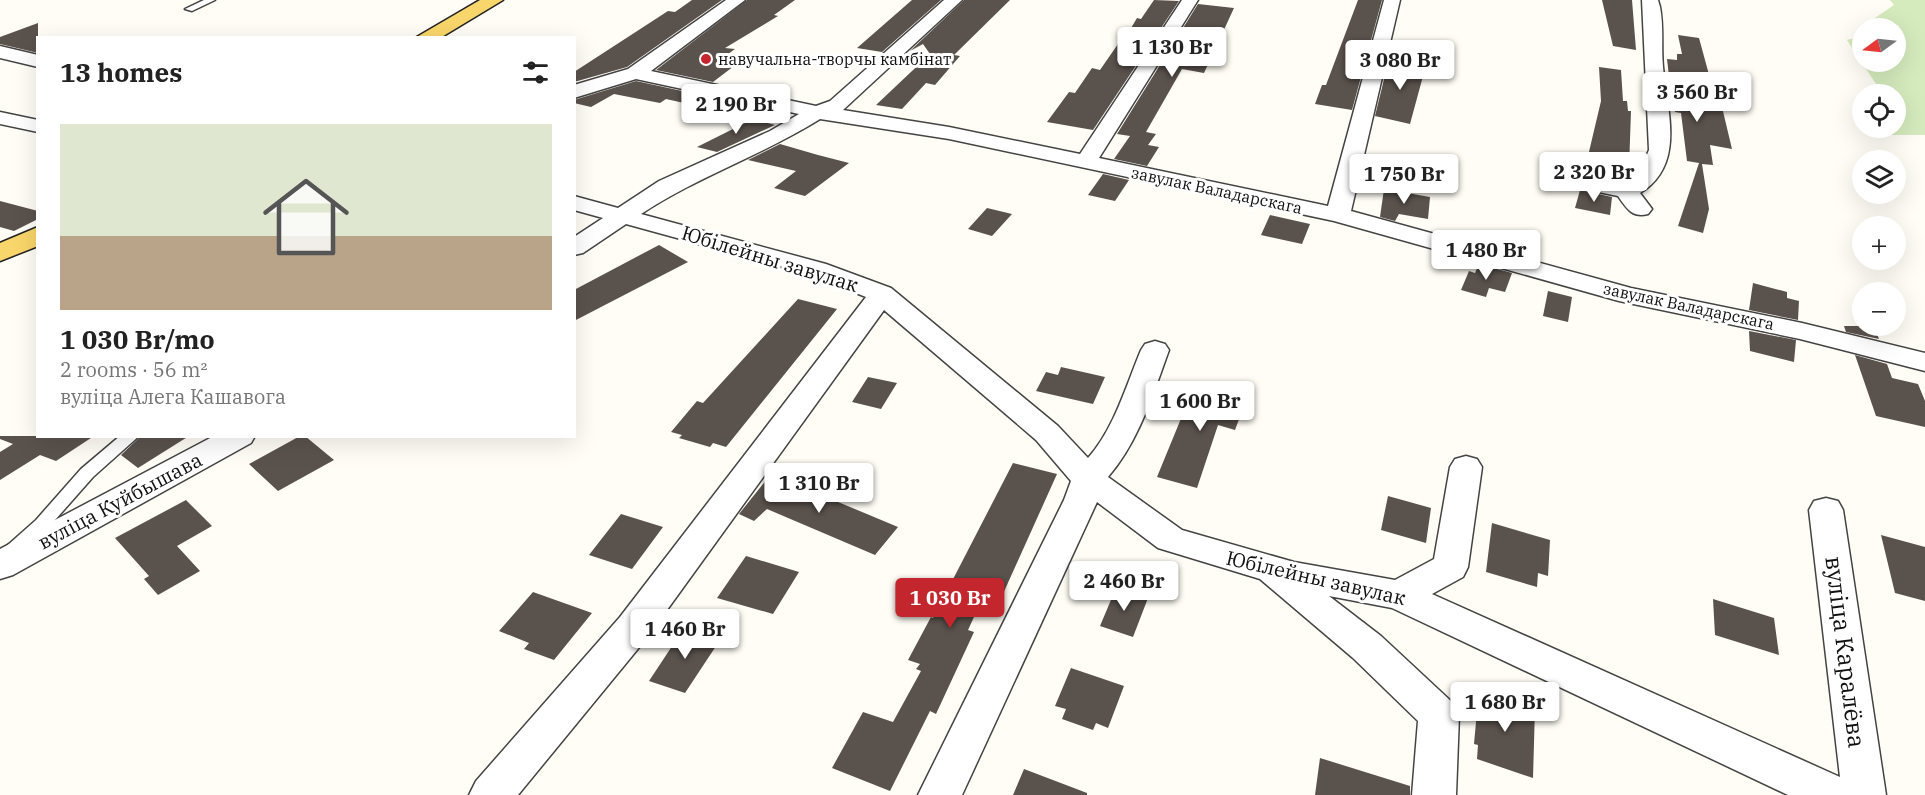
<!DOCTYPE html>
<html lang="en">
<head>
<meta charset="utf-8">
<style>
  :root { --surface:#fff; --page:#f6f6f6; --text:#222; --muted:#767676; --line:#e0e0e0; --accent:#c4262e }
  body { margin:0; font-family:"IBM Plex Serif",serif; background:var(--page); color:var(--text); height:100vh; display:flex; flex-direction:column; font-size:22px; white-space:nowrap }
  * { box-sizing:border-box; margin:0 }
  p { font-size:20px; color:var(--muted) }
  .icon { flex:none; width:33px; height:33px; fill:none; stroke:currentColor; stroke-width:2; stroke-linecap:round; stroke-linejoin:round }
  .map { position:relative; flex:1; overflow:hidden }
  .drawer { position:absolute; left:36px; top:36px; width:540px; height:402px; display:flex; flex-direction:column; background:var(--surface); border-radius:0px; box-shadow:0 6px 24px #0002 }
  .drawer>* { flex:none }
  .needle { width:39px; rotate:255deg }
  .buttons { position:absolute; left:1852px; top:18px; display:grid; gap:12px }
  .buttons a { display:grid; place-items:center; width:54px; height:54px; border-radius:50%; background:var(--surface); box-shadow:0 6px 24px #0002; font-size:30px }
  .price { position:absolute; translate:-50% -51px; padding:0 14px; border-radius:6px; background:#fff; color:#222; font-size:20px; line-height:39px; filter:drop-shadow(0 2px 3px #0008) }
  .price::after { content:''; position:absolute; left:50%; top:36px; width:18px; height:14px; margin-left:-9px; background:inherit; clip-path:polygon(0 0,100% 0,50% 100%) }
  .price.active { background:var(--accent); color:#fff }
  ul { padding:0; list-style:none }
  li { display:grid; align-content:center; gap:12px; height:318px; padding:0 24px }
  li+li { border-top:2px solid var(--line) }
  li span { display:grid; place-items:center; height:186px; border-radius:0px; color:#555 }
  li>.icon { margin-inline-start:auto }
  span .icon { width:108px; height:108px; fill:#fffc; stroke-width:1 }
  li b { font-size:26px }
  h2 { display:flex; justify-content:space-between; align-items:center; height:72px; padding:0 24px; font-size:26px }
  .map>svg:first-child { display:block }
  .green { fill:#d5ebbd }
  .building { fill:#5a524d }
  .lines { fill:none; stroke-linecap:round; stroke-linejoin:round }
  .service-casing { stroke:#444; stroke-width:3 }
  .minor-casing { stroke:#444; stroke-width:3 }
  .primary-casing { stroke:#222; stroke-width:3 }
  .service { fill:#fff; fill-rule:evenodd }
  .minor { fill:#fff; fill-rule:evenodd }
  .primary { fill:#f9d66b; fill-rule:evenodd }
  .poi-dot { fill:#c4262e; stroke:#fff; stroke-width:2 }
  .labels { text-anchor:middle; stroke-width:6; stroke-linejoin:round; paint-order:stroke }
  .far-poi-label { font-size:16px; fill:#111; stroke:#fff; text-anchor:start }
  .far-street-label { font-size:16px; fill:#111; stroke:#fff }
  .street-label { font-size:20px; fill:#111; stroke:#fff }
  .near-street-label { font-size:24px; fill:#111; stroke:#fff }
</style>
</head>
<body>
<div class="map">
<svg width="1925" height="795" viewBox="0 0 1925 795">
  <rect width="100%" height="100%" fill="#fffdf5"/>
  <path class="green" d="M1890 0H1925V135H1880L1875 128H1896V94H1863V104L1858 95 1880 90 1847 40 1863 36V62H1896V28H1892L1900 26 1872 20 1894 5Z"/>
  <path class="building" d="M692 0H722L627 67 574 82V72L668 11 675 12Z
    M747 0H795L774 15 778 16 725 48 735 49 724 57 742 60 713 82 656 70Z
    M912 0H941L882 52 857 48Z
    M964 0H1010L954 55 960 56 935 85 926 83 902 109 876 105 930 54 923 44 910 51Z
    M1154 0 1179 1 1093 130 1047 122 1069 92 1075 93 1092 68 1100 70 1118 44 1121 45 1137 18 1141 19Z
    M1358 0H1382L1352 110 1315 104 1322 85H1326Z
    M1602 0H1632L1636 50 1613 46Z
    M1198 4 1234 8 1204 73 1182 69 1146 132 1156 134 1148 145 1159 147 1147 166 1114 159 1130 136 1117 134Z
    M38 23V53L0 44V37Z
    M1678 35 1699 38 1711 82H1716L1732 149 1710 145 1713 165 1702 164 1709 209 1703 233 1678 226 1699 163 1687 161 1681 113 1675 112 1670 85 1667 59 1677 60V54H1682Z
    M1389 59 1426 65 1410 124 1375 116Z
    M1599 67 1621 70 1623 101H1627L1628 111H1631L1629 168 1615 165 1614 179 1584 173 1601 101Z
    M636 81 696 94 684 103 666 99 660 103 614 94 591 107 574 103V100Z
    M753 119 775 125 717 152 697 147Z
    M780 144 818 155 849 163 805 196 774 188 796 171 748 160Z
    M1103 174 1129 180 1115 201 1088 195Z
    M1384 189 1430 197 1428 219 1399 214 1395 221 1380 217Z
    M1580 190 1612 197 1610 215 1575 208Z
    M0 201 38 211V219L14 231 0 227Z
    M987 208 1012 214 992 236 968 229Z
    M1270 215 1310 224 1302 244 1261 235Z
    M1493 231 1525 239 1519 255 1487 246Z
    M659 245 688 262 574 321V290Z
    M1479 264 1512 273 1505 292 1489 288 1486 297 1461 290 1469 271 1475 273Z
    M1753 283 1787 292V298L1799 301 1798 320 1749 310Z
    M1548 291 1572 297 1568 322 1543 316Z
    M798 299 837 309 726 447 713 443 710 447 679 438 682 435 671 432 697 401 703 403Z
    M1844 326H1874L1879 339 1846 332Z
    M1749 331 1796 340 1794 362 1750 351Z
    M1855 355 1887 364 1892 378 1918 384 1925 401V427L1876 416Z
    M1061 367 1105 377 1093 404 1036 391 1046 372 1058 375Z
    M868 377 897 383 881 409 852 402Z
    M1196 382 1248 395 1235 430 1218 425 1197 488 1157 477Z
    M0 436H94L56 461 40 455 0 480V452L13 444 0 439Z
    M141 436H189L138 468 121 455Z
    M300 436H305L334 460 278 491 249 464Z
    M1013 463 1057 474 1002 596 986 591 968 630 974 632 936 714 930 711 890 791 832 768 863 712 893 722 921 671 916 669 920 664 908 660 931 617 933 618Z
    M771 474 898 527 875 555 767 509 754 521 739 514Z
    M1388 496 1431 508 1426 543 1381 530Z
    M186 500 212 526 177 546 200 571 158 595 144 579 149 576 115 538Z
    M621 514 663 527 632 569 589 555Z
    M1492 523 1550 540 1548 576 1538 573 1537 587 1486 572Z
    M1881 535 1925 547V601L1895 593Z
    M746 556 799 572 773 614 717 598Z
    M1116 588 1148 598 1133 637 1100 626Z
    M533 592 592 613 554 660 524 649 529 643 499 631Z
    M1713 599 1774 618 1779 655 1715 635Z
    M684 628 720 640 685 693 649 681Z
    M1071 668 1124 686 1108 728 1096 723 1093 730 1062 719 1066 709 1055 706Z
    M1479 689 1535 708 1533 778 1477 759 1478 745 1474 744Z
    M1320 758 1410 786V795H1315Z
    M1024 769 1087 793V795H1013Z"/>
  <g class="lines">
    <defs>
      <path id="service" d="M204 0H215L192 11 185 9Z
        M120 436H139L93 477 48 528 6 567 0 569V552L36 520 81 469Z"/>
      <path id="minor" d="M726 0H745L651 71 816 106 830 101 944 0H962L843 110 949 127 1080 154 1182 0H1198L1099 158 1328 206 1384 0H1400L1351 211 1631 288 1802 323 1925 353V371L1800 339 1619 301 1334 221 949 139 820 119C763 155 698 176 641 214L826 264 891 288 1058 426 1088 458C1114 429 1126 386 1141 350L1145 344 1155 341 1165 344 1169 350C1153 394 1139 441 1108 477L1182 530 1294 562 1395 580 1434 559 1450 467 1455 459 1466 456 1477 459 1482 467 1468 567 1463 577 1432 594 1840 777 1809 510 1814 501 1826 498 1838 501 1843 510 1886 795H1788L1392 608 1329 596 1381 636 1453 703 1459 715 1456 795H1412L1418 721 1353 658 1260 579 1158 548 1097 502 962 795H918L1064 500 1071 481 1036 440 884 310 646 639 518 795H469L476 781 620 617 866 297 808 274 626 224 583 253 574 255V237L603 218 574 210V196L618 208 659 181 770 131 799 114 636 79 574 98V85L628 69Z
        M1642 0H1658L1660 7C1664 27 1661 47 1663 67 1667 111 1686 165 1640 193L1652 209 1648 214C1632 218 1627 209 1618 196L1550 182 1547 177 1550 172 1558 170 1623 183 1640 170 1649 150Z
        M0 46 38 55V67L0 58Z
        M0 112 38 120V132L0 124Z
        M214 436H255L251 443 13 575 0 579V549Z"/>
      <path id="primary" d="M480 0H503L440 38H415Z
        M38 227V246L0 261V243Z"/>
    </defs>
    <use href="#service" class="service-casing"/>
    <use href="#minor" class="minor-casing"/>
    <use href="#primary" class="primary-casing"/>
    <use href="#service" class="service"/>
    <use href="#minor" class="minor"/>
    <use href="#primary" class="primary"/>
  </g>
  <circle class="poi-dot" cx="706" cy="59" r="6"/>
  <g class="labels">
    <g class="far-poi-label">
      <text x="718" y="65">навучальна-творчы камбінат</text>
    </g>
    <g class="far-street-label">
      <text transform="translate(1217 190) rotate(12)" y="6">завулак Валадарскага</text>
      <text transform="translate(1689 306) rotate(12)" y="6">завулак Валадарскага</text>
    </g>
    <g class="street-label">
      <text transform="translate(770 259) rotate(17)" y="7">Юбілейны завулак</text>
      <text transform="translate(120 501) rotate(-28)" y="7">вуліца Куйбышава</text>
      <text transform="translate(1316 578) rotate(13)" y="7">Юбілейны завулак</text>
    </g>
    <g class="near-street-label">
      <text transform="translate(1845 652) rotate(83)" y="8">вуліца Каралёва</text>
    </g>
  </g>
</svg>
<div class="buttons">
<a><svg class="needle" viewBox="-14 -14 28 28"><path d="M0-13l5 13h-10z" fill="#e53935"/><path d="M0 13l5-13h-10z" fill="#767676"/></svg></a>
<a><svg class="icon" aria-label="locate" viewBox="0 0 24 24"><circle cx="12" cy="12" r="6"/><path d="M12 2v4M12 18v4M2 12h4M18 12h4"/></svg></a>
<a><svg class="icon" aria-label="layers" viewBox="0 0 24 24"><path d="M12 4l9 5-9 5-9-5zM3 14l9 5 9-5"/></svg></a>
<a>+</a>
<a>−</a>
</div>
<b class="price" style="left:1172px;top:78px">1 130 Br</b>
<b class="price" style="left:1400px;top:91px">3 080 Br</b>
<b class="price" style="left:1697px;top:123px">3 560 Br</b>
<b class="price" style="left:736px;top:135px">2 190 Br</b>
<b class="price" style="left:1594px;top:203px">2 320 Br</b>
<b class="price" style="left:1404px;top:205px">1 750 Br</b>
<b class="price" style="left:1486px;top:281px">1 480 Br</b>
<b class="price" style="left:1200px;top:432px">1 600 Br</b>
<b class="price" style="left:819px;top:514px">1 310 Br</b>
<b class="price" style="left:1124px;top:612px">2 460 Br</b>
<b class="price active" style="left:950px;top:629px">1 030 Br</b>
<b class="price" style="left:685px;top:660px">1 460 Br</b>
<b class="price" style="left:1505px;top:733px">1 680 Br</b>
<section class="drawer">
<h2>13 homes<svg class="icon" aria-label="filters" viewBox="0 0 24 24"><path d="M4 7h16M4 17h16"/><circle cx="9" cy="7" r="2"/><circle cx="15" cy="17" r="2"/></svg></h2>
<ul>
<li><span style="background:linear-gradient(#dfe7d0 60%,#b9a48a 0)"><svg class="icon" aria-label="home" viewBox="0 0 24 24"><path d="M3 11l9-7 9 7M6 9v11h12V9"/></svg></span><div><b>1 030 Br/mo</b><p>2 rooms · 56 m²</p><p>вуліца Алега Кашавога</p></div></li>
</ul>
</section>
</div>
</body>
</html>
